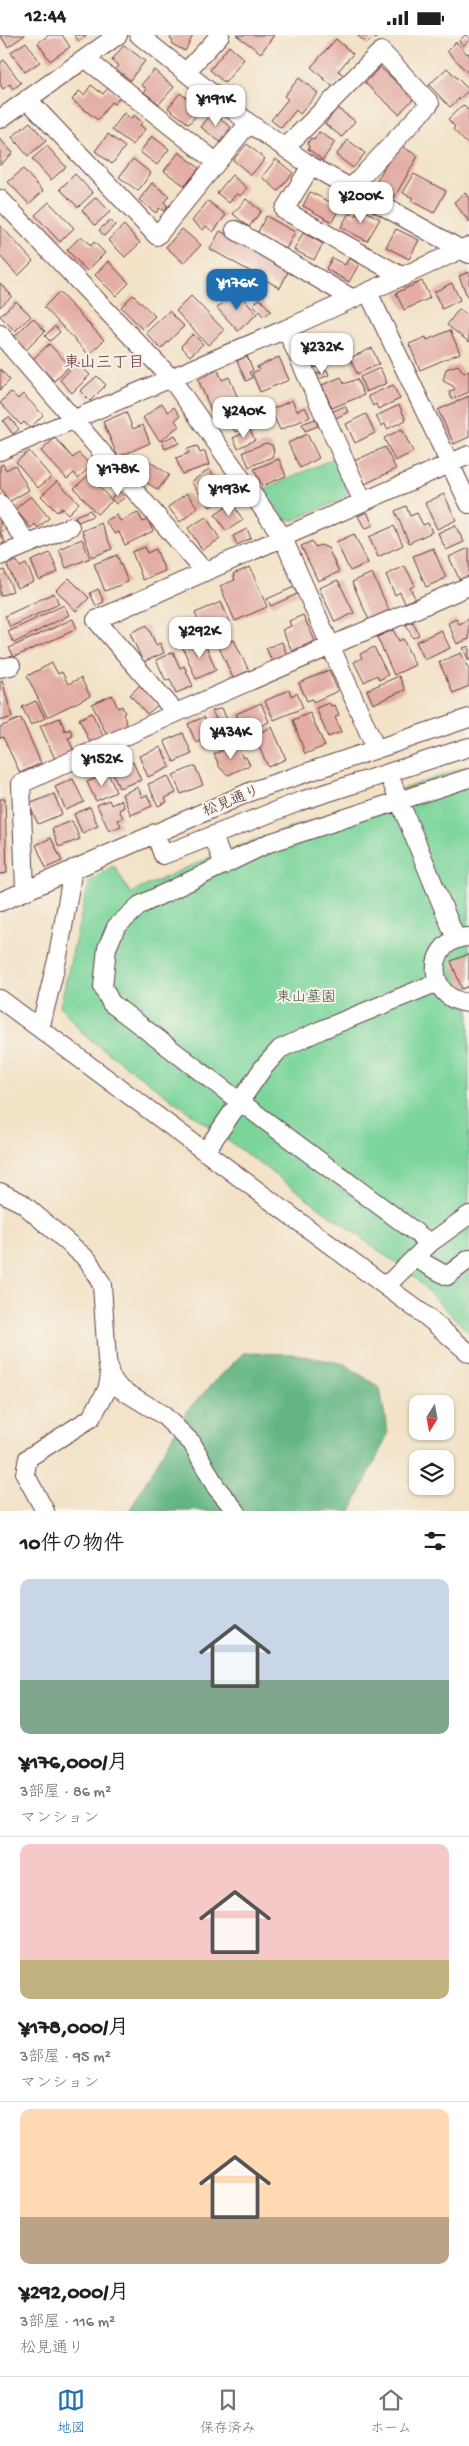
<!DOCTYPE html>
<html lang="ja">
<head>
<meta charset="utf-8">
<style>
  :root { --surface:#fff; --page:#f2f2f2; --text:#202124; --muted:#757577; --line:#e0e0e0; --accent:#1f6fb2 }
  body { margin:0; font-family:"Gochi Hand","Klee One",sans-serif; background:var(--page); color:var(--text); height:100vh; display:flex; flex-direction:column; font-size:19px; white-space:nowrap }
  * { box-sizing:border-box; margin:0 }
  p { font-size:16px; color:var(--muted) }
  .icon { flex:none; width:28px; height:28px; fill:none; stroke:currentColor; stroke-width:2; stroke-linecap:round; stroke-linejoin:round }
  .map { position:relative; height:1476px; overflow:hidden }
  .drawer { display:flex; flex-direction:column; background:var(--surface); flex:1 }
  .drawer>* { flex:none }
  .needle { width:32px; rotate:191deg }
  .controls { position:absolute; left:409px; top:1360px; display:grid; gap:10px }
  .controls a { display:grid; place-items:center; width:45px; height:45px; border-radius:10px; background:var(--surface); box-shadow:0 1px 4px #0004; font-size:25px }
  .price { position:absolute; translate:-50% -42px; padding:0 11px; border-radius:10px; background:#fff; color:#222; font-size:16px; line-height:32px; filter:drop-shadow(0 1px 2px #0008) }
  .price::after { content:''; position:absolute; left:50%; top:30px; width:15px; height:11px; margin-left:-8px; background:inherit; clip-path:polygon(0 0,100% 0,50% 100%) }
  .price.active { background:var(--accent); color:#fff }
  ul { padding:0; list-style:none }
  li { display:grid; align-content:center; gap:10px; height:265px; padding:0 20px }
  li+li { border-top:1px solid var(--line) }
  li span { display:grid; place-items:center; height:155px; border-radius:10px; color:#555 }
  li>.icon { margin-inline-start:auto }
  span .icon { width:90px; height:90px; fill:#fffc; stroke-width:1 }
  li b { font-size:21px }
  h2 { display:flex; justify-content:space-between; align-items:center; height:60px; padding:0 20px; font-size:21px }
  .status { display:flex; justify-content:space-between; align-items:center; height:35px; padding:0 25px; background:var(--surface); direction:ltr }
  .status svg { height:14px; fill:currentColor }
  .menu { display:flex; justify-content:space-around; align-items:center; height:70px; border-top:1px solid var(--line); background:var(--surface); font-size:14px; color:var(--muted) }
  .menu a { display:grid; justify-items:center; gap:2px }
  .menu .active { color:var(--accent) }
  .map>svg:first-child { display:block }
  .green { fill:#7bd59b; stroke:#627a63 }
  .forest { fill:#64b683; stroke:#576a57 }
  .building { fill:#e3ada4 }
  .lines { fill:none; stroke-linecap:round; stroke-linejoin:round }
  .minor-casing { stroke:#633c42; stroke-width:20 }
  .minor { stroke:#fff; stroke-width:18 }
  .labels { text-anchor:middle; stroke-width:4; stroke-linejoin:round; paint-order:stroke }
  .street-label { font-size:15px; fill:#4a1f2b; stroke:#f7f3e8 }
  .park-label { font-size:15px; fill:#59564d; stroke:#f7f3e8 }
  .neighbourhood-label { font-size:16px; font-weight:bold; fill:#805155; stroke:#f7f3e8 }
</style>
</head>
<body>
<div class="status"><b>12:44</b><svg viewBox="0 0 49 12"><path d="M0 12V9h3v3zM5 12V6h3v6zM10 12V3h3v9zM15 12V0h3v12zM26 1h20v11H26zM47 4h2v5h-2z"/></svg></div>
<div class="map">
<svg width="469" height="1476" viewBox="0 0 469 1476">
  <rect width="100%" height="100%" fill="#f7f3e8"/>
  <filter id="ink" filterUnits="userSpaceOnUse"><feTurbulence type="fractalNoise" baseFrequency=".02" numOctaves="2"/><feDisplacementMap in="SourceGraphic" scale="10" xChannelSelector="R" yChannelSelector="G"/><feConvolveMatrix kernelMatrix="1 2 1 2 8 2 1 2 1" color-interpolation-filters="sRGB"/></filter>
  <filter id="wash" filterUnits="userSpaceOnUse"><feTurbulence type="fractalNoise" baseFrequency=".0096" numOctaves="4" result="noise"/><feDisplacementMap in="SourceGraphic" scale="20" xChannelSelector="R" yChannelSelector="G"/><feGaussianBlur stdDeviation="1.12" result="paint"/><feColorMatrix in="noise" values="0 0 0 0 0 0 0 0 0 0 0 0 0 0 0 0 0 1.4 0 .05"/><feComposite in="paint" operator="in"/></filter>
  <g filter="url(#wash)">
    <rect width="100%" height="100%" fill="#f2e2c6"/>
    <path class="green" d="M334 423 348 456 345 463 294 485 285 484 264 455Z
      M469 731V1298L412 1240 84 1000 60 971 89 847 114 830 130 858 222 817Z"/>
    <path class="forest" d="M243 1318 295 1319 345 1329 380 1353 388 1399 351 1476H129L189 1373Z"/>
    <g id="blocks">
      <path class="building" d="M0 0H25L8 12Z
        M49 0H62L70 12 50 26 38 8Z
        M74 0H87L79 6Z
        M172 0H193L185 16 172 9 173 6 170 4Z
        M236 0H274L261 18Z
        M357 0H380L376 4 373 2 367 9Z
        M465 0 469 2V5L463 11 459 6Z
        M336 4 353 19 338 36 344 40 333 52 311 32Z
        M26 7 40 27 25 37 11 17Z
        M456 7 467 19 469 18V39L447 16Z
        M124 10 145 26 130 45 116 34 119 31 112 25Z
        M229 11 244 24 225 48 210 35Z
        M4 25 21 48 13 54 10 49 3 54 0 49V28Z
        M380 32 414 63 399 79 365 48Z
        M447 33 469 55 450 72 429 50Z
        M154 35 174 52 159 69 144 57 147 54 141 50Z
        M299 43 318 58 300 79 296 75 281 93 271 85 288 64 284 61Z
        M91 50 103 59 108 53 120 62 114 69 111 67 98 85 72 65 79 56 84 60Z
        M180 58 201 74 189 89 168 73Z
        M463 70 469 76V111L453 94 455 92 448 84Z
        M337 73 355 86 342 102 325 89Z
        M124 78 131 84 134 80 142 87 140 90 145 94 133 110 112 95Z
        M212 78 231 92 220 107 201 92Z
        M30 87 46 106 28 121 12 102Z
        M319 97 335 107 323 125 308 114 309 111 307 109 311 103 314 105Z
        M108 99 125 112 112 129 95 116Z
        M152 101 169 114 157 130 140 117Z
        M0 104 13 118 0 130Z
        M348 105 365 118 353 133 336 120Z
        M247 109 265 124 251 140 233 125Z
        M398 109 418 121 394 163 374 151Z
        M47 111 66 132 51 145 32 124Z
        M179 117 199 133 185 151 164 136Z
        M133 124 151 138 138 156 119 142Z
        M276 124 293 138 278 156 262 142Z
        M23 134 43 156 29 169 8 147Z
        M75 139 93 158 78 172 60 154Z
        M414 139 446 156 434 178 411 166 413 163 403 158Z
        M232 140 247 153 240 161 237 158 229 168 217 158Z
        M152 148 169 161 164 167 168 171 164 176 159 173 156 178 139 165Z
        M310 157 340 172 332 187 303 171Z
        M465 158 469 164V187L454 167Z
        M96 162 110 177 95 190 82 175Z
        M246 164 261 176 249 192 233 179Z
        M208 166 226 180 213 197 206 191 203 195 192 186Z
        M49 167 74 193 60 207 35 180Z
        M360 173 380 184 367 206 341 192 349 178 356 181Z
        M266 181 295 197 286 214 257 199Z
        M110 185 115 190 104 201 99 195Z
        M0 190 33 226 18 241 0 221Z
        M124 190 140 208 125 222 108 205Z
        M182 194 201 210 184 228 166 212Z
        M396 194 419 205 409 224 386 212Z
        M220 196 289 235 280 253 210 214Z
        M303 198 323 209 314 225 294 215Z
        M81 201 91 211 94 207 105 218 87 236 67 215Z
        M332 223 345 230 349 223 359 229 349 247 326 234Z
        M108 226 129 248 116 261 95 240Z
        M469 237V266L459 241Z
        M422 246 430 263 404 275 396 258Z
        M0 248 12 261 0 272Z
        M452 248 460 265 442 274 434 257Z
        M236 256 257 279 238 296 217 273Z
        M59 257 104 305 89 320 44 272Z
        M133 260 155 281 142 294 121 272Z
        M191 261 224 295 208 310 176 276Z
        M260 264 271 276 264 282 253 269Z
        M16 266 31 281 15 296 0 281Z
        M459 274 469 282V307L447 290Z
        M169 276 184 291 161 314 146 298Z
        M33 283 45 296 26 315 14 302Z
        M55 291 60 297 50 306 45 301Z
        M450 295 460 318 420 335 409 309 426 302 427 305Z
        M193 299 203 309 190 321 181 311Z
        M335 300 344 321 315 333 306 312Z
        M49 309 70 331 54 346 33 324Z
        M372 313 379 329 357 339 350 323Z
        M247 321 253 335 249 337 252 343 246 346 237 326Z
        M279 322 289 345 260 357 252 338 259 335 257 332Z
        M77 327 90 340 72 358 60 345Z
        M458 330 464 338 469 335V357L452 364 449 357 455 354 453 351 443 346 446 334Z
        M380 333 387 348 366 357 360 342Z
        M0 334 10 345 0 355Z
        M218 335 222 345 229 342 239 366 212 378 198 344Z
        M327 335 329 340 317 345 315 340Z
        M97 341 106 350 90 366 80 356Z
        M341 342 344 349 357 344 364 360 332 373 322 350Z
        M393 350 400 364 378 374 376 369 373 371 368 361Z
        M11 357 18 364 23 359 43 380 30 393 24 387 21 390 0 368Z
        M469 361V402L454 409 438 375Z
        M292 365 297 376 305 372 310 382 280 395 271 375Z
        M162 368 168 377 174 372 180 381 175 385 179 391 160 406 143 383Z
        M241 369 251 390 235 397 225 377Z
        M399 370 406 385 387 394 385 389 381 391 376 381Z
        M345 371 348 377 334 384 331 377Z
        M126 377 133 394 143 390 150 408 118 422 103 387Z
        M366 379 375 398 355 408 346 389Z
        M9 382 19 394 13 399 3 386Z
        M315 384 318 391 305 396 302 389Z
        M402 394 413 417 395 426 384 403Z
        M250 395 255 405 238 413 233 403Z
        M307 399 319 423 300 433 288 408Z
        M175 400 179 408 165 414 162 406Z
        M55 403 73 423 79 418 91 431 78 443 74 438 67 444 41 416Z
        M266 408 272 410 274 416 272 422 249 432 243 417Z
        M197 411 200 418 205 416 209 430 182 439 176 423 189 418 187 414Z
        M385 412 396 434 365 449 354 426Z
        M29 416 51 442 38 453 16 427Z
        M142 421 169 440 158 455 131 437Z
        M279 424 286 441 262 451 254 434Z
        M3 429 6 435 15 430 29 455 9 467 0 452V431Z
        M209 434 227 460 210 472 191 447Z
        M89 440 112 466 97 479 74 453Z
        M57 446 79 468 68 479 62 473 57 477 41 461Z
        M119 456 125 462 116 469 111 463Z
        M187 458 198 473 180 487 168 472Z
        M444 459 456 485 437 494 425 468Z
        M31 461 49 483 38 493 35 489 31 493 15 474Z
        M232 468 243 485 226 496 215 480Z
        M406 471 410 481 417 478 423 490 428 488 432 497 409 508 395 476Z
        M90 475 93 481 78 487 75 481Z
        M367 477 373 490 365 494 358 481Z
        M138 478 143 487 148 485 153 496 125 510 119 497 115 499 105 486 117 480 120 486Z
        M0 480 7 494 0 497 5 507 0 510Z
        M206 482 220 504 202 515 188 493Z
        M101 488 112 514 92 522 82 496Z
        M455 490 464 507 446 515 438 498Z
        M394 491 403 510 378 522 369 502Z
        M247 494 251 503 237 510 233 501Z
        M354 499 368 528 350 536 336 507Z
        M82 504 90 523 66 533 59 514Z
        M312 506 315 512 320 510 328 513 339 537 318 546 301 511Z
        M145 512 147 518 156 514 165 536 143 545 132 517Z
        M433 513 446 543 426 552 413 521Z
        M469 513V544L461 548 449 522Z
        M50 518 58 537 39 545 31 526Z
        M117 520 128 547 105 556 94 529Z
        M17 526 20 532 26 529 34 546 17 553 7 530Z
        M405 531 415 550 410 553 415 563 405 568 400 557 395 560 386 540Z
        M250 532 267 572 235 586 220 551 235 545 233 539Z
        M4 535 13 556 0 561V537Z
        M372 538 389 575 369 585 352 547Z
        M69 543 89 563 76 576 56 555Z
        M338 545 354 578 335 587 319 553Z
        M294 552 297 559 271 571 267 564Z
        M98 554 104 567 96 571 90 558Z
        M54 558 59 569 10 592 5 581Z
        M221 567 230 587 204 598 195 578Z
        M64 570 69 580 14 608 8 597Z
        M303 580 315 606 292 616 282 595 291 591 289 586Z
        M73 584 77 594 14 622 9 613Z
        M456 584 459 589 469 584V604L457 609 448 588Z
        M413 587 419 600 413 603 406 590Z
        M147 590 156 610 160 608 164 618 143 627 130 598Z
        M393 595 399 606 403 604 415 630 394 640 377 602Z
        M441 595 450 613 425 625 416 607Z
        M203 604 216 635 196 644 183 613Z
        M234 605 249 636 233 643 219 612Z
        M282 607 287 620 272 626 266 613Z
        M469 611V626L463 613Z
        M374 612 388 640 379 645 377 640 364 647 354 627 362 623 360 619Z
        M173 617 180 633 184 631 193 651 176 658 170 644 166 646 156 625Z
        M461 618 469 635V651L453 658 439 627Z
        M52 628 58 639 62 637 68 649 81 643 90 661 47 682 27 641Z
        M329 635 338 656 313 667 312 664 307 666 299 648Z
        M399 641 405 655 373 669 367 655Z
        M2 645 12 682 0 686V646Z
        M140 650 158 670 147 679 130 660Z
        M289 655 291 661 297 658 303 673 274 685 265 666Z
        M112 660 118 673 122 671 125 678 123 679 128 692 107 701 92 669Z
        M36 666 45 683 31 690 22 672Z
        M261 668 269 687 239 700 233 687 239 684 236 679Z
        M329 668 331 671 335 670 339 680 335 682 341 697 328 702 316 673Z
        M222 673 234 701 219 707 210 686 216 684 212 676Z
        M92 678 104 703 91 709 79 684Z
        M310 678 325 711 305 719 293 685Z
        M204 682 216 709 205 714 201 705 196 708 188 689Z
        M21 683 41 728 20 738 3 702 0 703V692Z
        M60 683 65 696 70 694 73 701 68 703 74 716 55 724 40 691Z
        M272 692 286 724 268 732 254 700Z
        M183 698 192 719 174 727 164 706Z
        M236 709 243 723 246 722 250 730 228 740 220 733 214 719Z
        M161 712 170 732 148 742 139 721Z
        M133 727 141 745 119 753 112 736Z
        M195 731 203 750 181 759 173 740Z
        M108 738 116 757 96 766 87 747Z
        M168 741 176 758 165 763 167 767 158 771 148 749Z
        M73 744 84 767 66 775 55 752Z
        M138 752 142 762 147 760 152 771 131 780 122 759Z
        M54 759 62 779 38 789 29 769Z
        M0 764H5L7 838 0 839Z
        M109 765 111 770 121 765 124 772 119 775 123 783 118 785 121 791 109 796 97 770Z
        M90 772 98 791 82 798 74 779Z
        M72 786 80 804 59 812 52 794Z
        M51 803 62 826 46 833 36 810Z
        M469 919V951L462 954 451 926Z"/>
    </g>
  </g>
  <g filter="url(#ink)">
    <use href="#blocks" fill-opacity="0" stroke="#633c42" stroke-width="1"/>
    <g class="lines">
      <defs>
        <path id="minor" d="M139 0 249 88 311 131 469 219
          M86 24 216 127
          M186 37 220 0
          M27 64 157 201 249 88
          M0 84 118 0
          M285 113 381 16 430 68 351 153
          M311 131 284 175 403 242
          M0 164 170 342 282 501 376 714
          M235 195 353 264
          M368 257 469 469
          M286 294 362 465
          M0 299 204 536
          M0 416 286 294 469 211
          M0 469 28 509
          M0 521 70 492
          M0 633 11 631
          M176 678 96 585 469 420
          M388 738 456 904
          M155 798 163 820 301 766 469 712
          M213 801 224 830
          M25 855 21 749 176 678 469 551
          M0 867 252 756 469 683
          M469 902C425 903 424 965 469 968
          M0 964 427 1282 469 1318
          M40 994 58 921 73 834
          M205 1117 263 1033 280 1014 321 995 438 947
          M0 1157 22 1168 88 1225 102 1250 107 1325 110 1341 119 1353 163 1380 192 1408 216 1452 236 1476
          M430 1208 239 1066 111 968 103 952 107 913 116 892 140 870 269 808 469 743
          M415 1223 447 1241 469 1224
          M386 1251 430 1208 469 1180
          M45 1476 25 1439 28 1423 91 1383 107 1355 110 1341"/>
      </defs>
      <use href="#minor" class="minor-casing"/>
      <use href="#minor" class="minor"/>
    </g>
  </g>
  <g class="labels">
    <g class="street-label">
      <text transform="translate(231 765) rotate(-22)" y="5">松見通り</text>
    </g>
    <g class="park-label">
      <text x="306" y="966">東山墓園</text>
    </g>
    <g class="neighbourhood-label">
      <text x="104" y="332">東山三丁目</text>
    </g>
  </g>
</svg>
<div class="controls">
<a><svg class="needle" viewBox="-14 -14 28 28"><path d="M0-13l5 13h-10z" fill="#e53935"/><path d="M0 13l5-13h-10z" fill="#757577"/></svg></a>
<a><svg class="icon" aria-label="layers" viewBox="0 0 24 24"><path d="M12 4l9 5-9 5-9-5zM3 14l9 5 9-5"/></svg></a>
</div>
<b class="price" style="left:216px;top:92px">¥191K</b>
<b class="price" style="left:361px;top:189px">¥200K</b>
<b class="price active" style="left:237px;top:276px">¥176K</b>
<b class="price" style="left:322px;top:340px">¥232K</b>
<b class="price" style="left:244px;top:404px">¥240K</b>
<b class="price" style="left:118px;top:462px">¥178K</b>
<b class="price" style="left:229px;top:482px">¥193K</b>
<b class="price" style="left:200px;top:624px">¥292K</b>
<b class="price" style="left:231px;top:725px">¥434K</b>
<b class="price" style="left:102px;top:752px">¥152K</b>
</div>
<section class="drawer">
<h2>10件の物件<svg class="icon" aria-label="filters" viewBox="0 0 24 24"><path d="M4 7h16M4 17h16"/><circle cx="9" cy="7" r="2"/><circle cx="15" cy="17" r="2"/></svg></h2>
<ul>
<li><span style="background:linear-gradient(#c9d6e8 65%,#7fa58c 0)"><svg class="icon" aria-label="home" viewBox="0 0 24 24"><path d="M3 11l9-7 9 7M6 9v11h12V9"/></svg></span><div><b>¥176,000/月</b><p>3部屋 · 86 m²</p><p>マンション</p></div></li>
<li><span style="background:linear-gradient(#f6c9c9 75%,#c2b280 0)"><svg class="icon" aria-label="home" viewBox="0 0 24 24"><path d="M3 11l9-7 9 7M6 9v11h12V9"/></svg></span><div><b>¥178,000/月</b><p>3部屋 · 95 m²</p><p>マンション</p></div></li>
<li><span style="background:linear-gradient(#ffd9b3 70%,#b9a48a 0)"><svg class="icon" aria-label="home" viewBox="0 0 24 24"><path d="M3 11l9-7 9 7M6 9v11h12V9"/></svg></span><div><b>¥292,000/月</b><p>3部屋 · 116 m²</p><p>松見通り</p></div></li>
</ul>
</section>
<nav class="menu">
<a class="active"><svg class="icon" aria-label="map" viewBox="0 0 24 24"><path d="M3 6l6-2 6 2 6-2v14l-6 2-6-2-6 2zM9 4v14M15 6v14"/></svg>地図</a>
<a><svg class="icon" aria-label="saved" viewBox="0 0 24 24"><path d="M7 4h10v16l-5-4-5 4z"/></svg>保存済み</a>
<a><svg class="icon" aria-label="home" viewBox="0 0 24 24"><path d="M3 11l9-7 9 7M6 9v11h12V9"/></svg>ホーム</a>
</nav>
</body>
</html>
